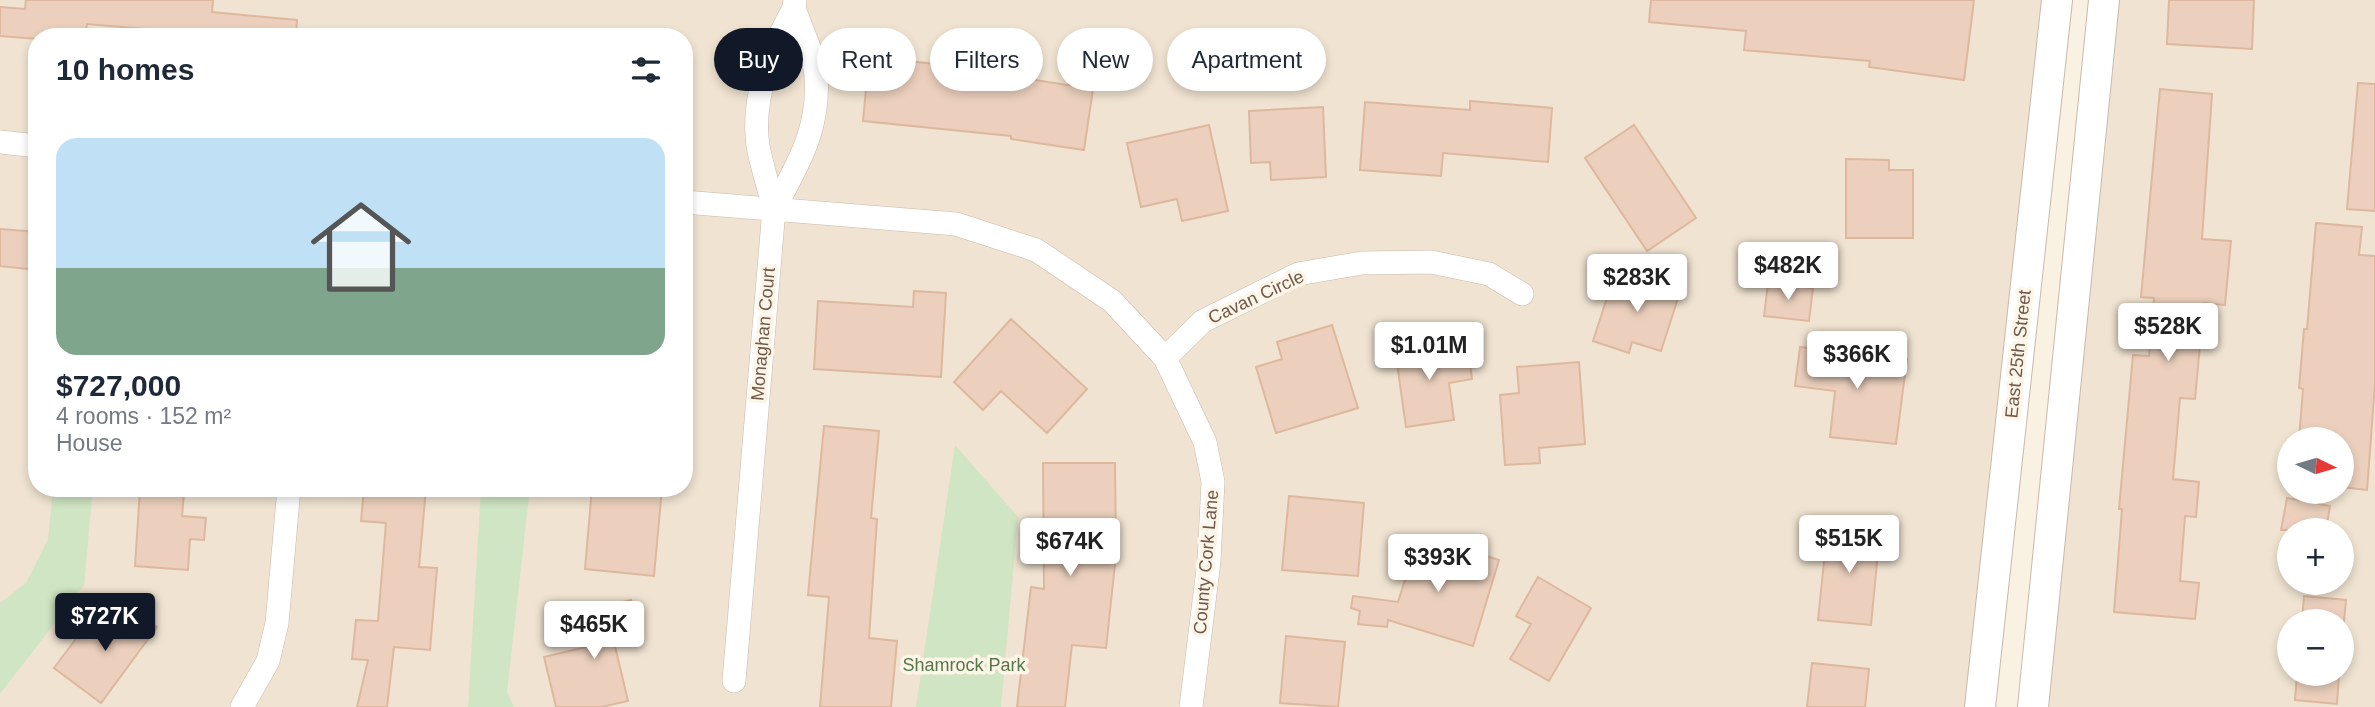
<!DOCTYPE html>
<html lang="en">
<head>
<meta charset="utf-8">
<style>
  :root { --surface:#fff; --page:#f6f6f7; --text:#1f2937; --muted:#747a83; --line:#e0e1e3; --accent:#111827 }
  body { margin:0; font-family:Helvetica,sans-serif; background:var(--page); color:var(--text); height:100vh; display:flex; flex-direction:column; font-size:26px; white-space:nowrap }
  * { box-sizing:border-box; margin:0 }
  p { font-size:23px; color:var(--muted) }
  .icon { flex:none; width:38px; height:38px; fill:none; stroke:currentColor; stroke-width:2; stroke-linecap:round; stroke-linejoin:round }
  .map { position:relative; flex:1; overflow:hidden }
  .sheet { position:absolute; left:28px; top:28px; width:665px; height:469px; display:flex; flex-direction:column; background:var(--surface); border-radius:28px; box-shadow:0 4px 10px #0003 }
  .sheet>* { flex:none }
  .banner { position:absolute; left:714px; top:28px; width:665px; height:63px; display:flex; gap:14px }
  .needle { width:46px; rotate:95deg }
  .buttons { position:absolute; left:2277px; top:427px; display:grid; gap:14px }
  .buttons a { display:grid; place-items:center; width:77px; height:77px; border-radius:50%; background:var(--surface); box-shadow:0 4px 10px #0003; font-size:35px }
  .price { position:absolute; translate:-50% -60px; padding:0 16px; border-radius:7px; background:#fff; color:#222; font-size:23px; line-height:46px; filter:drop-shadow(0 2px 4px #0008) }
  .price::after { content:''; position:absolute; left:50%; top:42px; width:21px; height:16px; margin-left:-10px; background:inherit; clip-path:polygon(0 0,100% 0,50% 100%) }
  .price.selected { background:var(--accent); color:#fff }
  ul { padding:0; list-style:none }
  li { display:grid; align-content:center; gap:14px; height:371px; padding:0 28px }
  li+li { border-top:2px solid var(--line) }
  li span { display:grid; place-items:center; height:217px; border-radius:21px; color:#555 }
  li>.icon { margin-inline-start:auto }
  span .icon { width:126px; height:126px; fill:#fffc; stroke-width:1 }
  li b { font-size:30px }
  h2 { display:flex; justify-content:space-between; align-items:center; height:84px; padding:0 28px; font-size:30px }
  .chip { padding:0 24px; border-radius:32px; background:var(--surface); box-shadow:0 4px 10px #0003; font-size:24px; line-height:63px }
  .chip.selected { background:var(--accent); color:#fff }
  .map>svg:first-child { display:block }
  .residential { fill:#f0e3d1; fill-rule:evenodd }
  .green { fill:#d0e5c3 }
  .building { fill:#ecd0bd; stroke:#ddb89f; stroke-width:2 }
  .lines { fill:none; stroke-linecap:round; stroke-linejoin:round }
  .minor-casing { stroke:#c9b9aa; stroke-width:24 }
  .tertiary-casing { stroke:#c9b9aa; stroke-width:32 }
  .minor { stroke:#fff; stroke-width:23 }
  .tertiary { stroke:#fff; stroke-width:30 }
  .labels { text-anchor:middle; stroke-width:7; stroke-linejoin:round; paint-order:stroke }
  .street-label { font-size:18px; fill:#6e594b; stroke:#fdf5e8 }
  .park-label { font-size:18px; fill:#557948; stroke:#fdf5e8 }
</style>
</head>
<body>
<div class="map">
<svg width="2375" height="707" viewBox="0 0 2375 707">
  <rect width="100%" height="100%" fill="#f9f1e2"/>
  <path class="residential" d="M0 0H2057L1980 707H0ZM37 37H684V488H37Z
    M2104 0H2375V707H2033ZM2289 439H2342V492H2289ZM2289 530H2342V583H2289ZM2289 621H2342V674H2289Z"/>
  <path class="green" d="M955 445 1018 517 1001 707H916Z
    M53 488H93L84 585 0 694V603L26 583 48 539Z
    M481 488H530L507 692 514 707H468Z"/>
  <path class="building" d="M26 0H213L212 12 297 20 296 37H155L156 30 87 24 85 37H37V39L0 36V7L25 9Z
    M1651 0H1974L1964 80 1869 67 1870 61 1744 50 1746 31 1649 22Z
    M2169 0H2254L2252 49 2167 44Z
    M869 57 983 69V72L1093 89 1084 150 1011 139V136L863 121Z
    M2358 83 2375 84V211L2347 209Z
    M2160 89 2212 94 2202 239 2231 241 2225 305 2204 303 2195 399 2180 398 2173 479 2199 482 2196 517 2185 516 2180 581 2199 583 2195 619 2114 612 2122 509H2119L2133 355 2149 356 2154 298 2141 297Z
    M1470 101 1552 108 1548 162 1443 153 1441 176 1360 170 1365 102 1470 110Z
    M1323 107 1326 177 1271 180 1270 162 1251 163 1249 111Z
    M1209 125 1228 211 1182 221 1177 199 1141 207 1127 143Z
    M1634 125 1696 218 1647 251 1585 158Z
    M1846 159 1889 160V170H1913V238H1846Z
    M2316 223 2362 227 2359 255 2375 256V384L2367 490 2342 487V439H2299L2303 389 2299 388 2304 329H2307Z
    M0 229 37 232 36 270 0 266Z
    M1636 274 1681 289 1661 351 1632 342 1629 353 1593 341 1613 279 1632 285Z
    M1768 283 1813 288 1809 321 1764 316Z
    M914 291 946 293 941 377 814 369 818 301 913 307Z
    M1011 319 1087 389 1047 433 1001 391 983 410 954 382Z
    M1332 325 1358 408 1276 433 1256 367 1282 359 1277 342Z
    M1447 341 1450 357 1469 354 1472 379 1449 383 1454 420 1406 427 1395 349Z
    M1800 347 1907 359 1896 444 1830 437 1835 391 1795 386Z
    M1579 362 1585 444 1539 448 1540 463 1505 465 1500 395 1519 393 1517 367Z
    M824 426 879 431 871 518 877 519 869 638 897 641 891 707H820L829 597 808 595Z
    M1043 463H1115L1116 555 1106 648 1072 645 1065 707H1017L1031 587 1044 589Z
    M364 488H426L419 567 437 568 430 650 394 647 387 707H357L368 660 352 659 356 620 378 621 386 523 361 521Z
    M592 488H662L654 576 585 569Z
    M140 490 184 493 182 516 206 518 204 540 190 539 188 570 135 566Z
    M1289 496 1364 503 1358 576 1282 570Z
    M2287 498 2330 506 2326 530H2281Z
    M1828 523 1880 531 1871 625 1818 620Z
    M1422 537 1499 560 1473 646 1388 620 1387 627 1358 624 1360 611 1351 608 1353 596 1398 602 1411 561 1425 558Z
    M1538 577 1591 608 1549 681 1510 659 1531 624 1516 616Z
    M2304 596 2346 600 2344 621H2302Z
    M631 600 640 636 614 642 628 701 601 707H556L544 657 590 646 581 612Z
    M131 608 157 627 101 703 54 668 94 615 115 630Z
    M1286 636 1345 642 1338 707 1280 703Z
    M1812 663 1869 669 1865 707H1807Z
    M2297 674H2339L2337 704 2295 700Z"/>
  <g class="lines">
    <defs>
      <path id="minor" d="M0 142 37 146
        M684 202 956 224 1036 250 1112 301 1165 358 1205 442 1213 482 1209 561 1191 707
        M774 209C769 188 762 167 758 146 751 97 771 50 794 8
        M1165 358 1203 321 1298 274 1362 263 1431 262 1489 274 1522 294
        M734 681 774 209C798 164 820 129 816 76 814 54 801 29 794 8L795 0
        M242 707 268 661 277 623 289 488"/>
      <path id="tertiary" d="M1980 707 2057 0
        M2033 707 2104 0"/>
    </defs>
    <use href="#minor" class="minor-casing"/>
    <use href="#tertiary" class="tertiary-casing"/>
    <use href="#minor" class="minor"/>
    <use href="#tertiary" class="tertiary"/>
  </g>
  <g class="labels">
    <g class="street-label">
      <text transform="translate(1256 297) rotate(-25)" y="6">Cavan Circle</text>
      <text transform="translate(763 334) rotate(-85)" y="6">Monaghan Court</text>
      <text transform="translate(2018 354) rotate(-84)" y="6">East 25th Street</text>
      <text transform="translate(1206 562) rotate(-85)" y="6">County Cork Lane</text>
    </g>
    <g class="park-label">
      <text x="964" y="671">Shamrock Park</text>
    </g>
  </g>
</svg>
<div class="buttons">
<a><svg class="needle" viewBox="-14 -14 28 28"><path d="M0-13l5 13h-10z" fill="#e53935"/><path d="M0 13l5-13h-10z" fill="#747a83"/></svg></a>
<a>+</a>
<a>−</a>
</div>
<b class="price" style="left:1788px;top:302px">$482K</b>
<b class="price" style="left:1637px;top:314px">$283K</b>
<b class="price" style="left:2168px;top:363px">$528K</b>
<b class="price" style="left:1429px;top:382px">$1.01M</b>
<b class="price" style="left:1857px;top:391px">$366K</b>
<b class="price" style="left:1849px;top:575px">$515K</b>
<b class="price" style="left:1070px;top:578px">$674K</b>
<b class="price" style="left:1438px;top:594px">$393K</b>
<b class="price selected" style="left:105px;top:653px">$727K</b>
<b class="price" style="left:594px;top:661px">$465K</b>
<div class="banner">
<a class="chip selected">Buy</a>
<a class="chip">Rent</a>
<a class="chip">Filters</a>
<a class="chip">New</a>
<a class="chip">Apartment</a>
</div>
<section class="sheet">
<h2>10 homes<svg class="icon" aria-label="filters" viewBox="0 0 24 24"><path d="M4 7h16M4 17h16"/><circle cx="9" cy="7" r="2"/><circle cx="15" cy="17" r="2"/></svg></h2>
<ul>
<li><span style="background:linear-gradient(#bfe0f5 60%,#7fa58c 0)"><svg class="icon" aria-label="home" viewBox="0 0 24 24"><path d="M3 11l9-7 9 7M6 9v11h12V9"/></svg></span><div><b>$727,000</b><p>4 rooms · 152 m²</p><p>House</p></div></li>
</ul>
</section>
</div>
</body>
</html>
